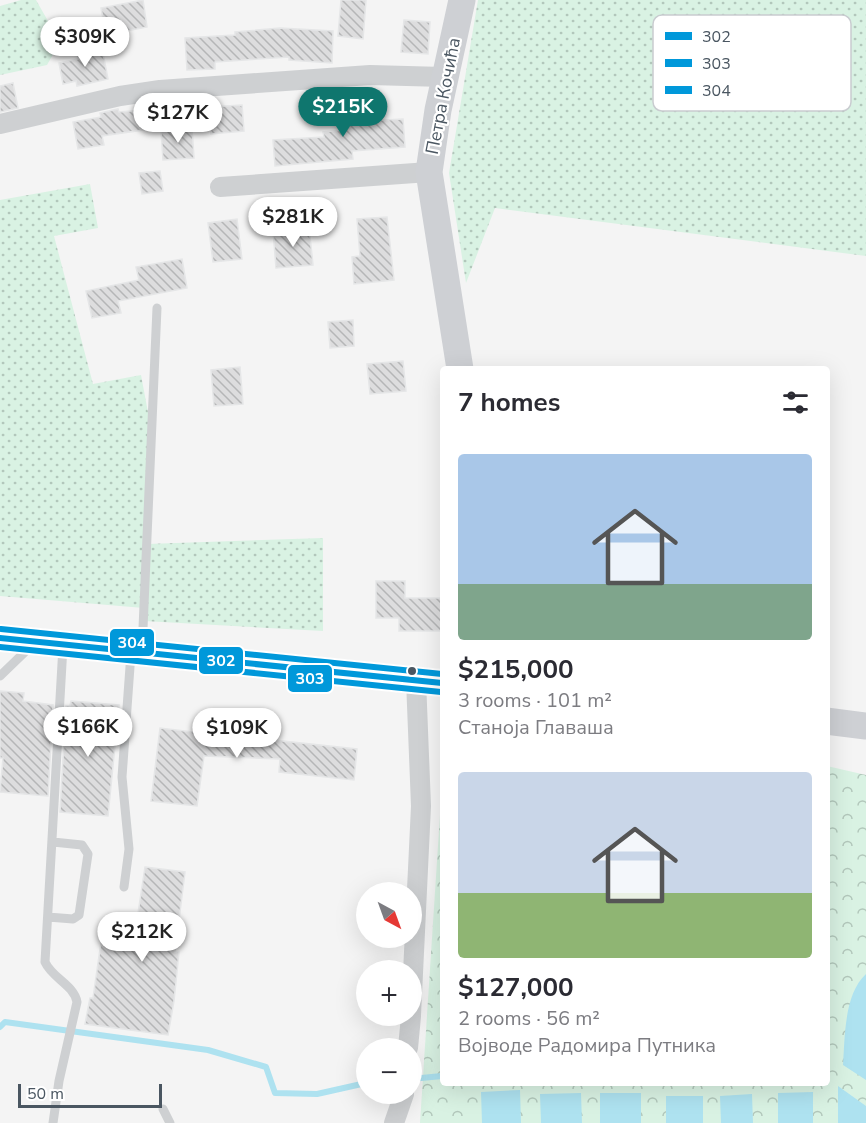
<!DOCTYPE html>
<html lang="en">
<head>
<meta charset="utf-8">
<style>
  :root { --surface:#fff; --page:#f2f2f3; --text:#2b2b33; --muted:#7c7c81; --accent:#0f766e }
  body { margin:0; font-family:"Nunito Sans",sans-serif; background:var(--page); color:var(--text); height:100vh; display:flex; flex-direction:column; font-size:22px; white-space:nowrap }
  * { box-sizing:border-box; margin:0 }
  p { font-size:20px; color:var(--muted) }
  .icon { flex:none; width:33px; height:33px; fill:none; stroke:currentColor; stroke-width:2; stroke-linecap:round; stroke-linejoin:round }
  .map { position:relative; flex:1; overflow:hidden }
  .side { position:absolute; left:440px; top:366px; width:390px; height:720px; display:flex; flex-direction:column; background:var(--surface); border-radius:6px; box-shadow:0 6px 24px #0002 }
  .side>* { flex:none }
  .needle { width:39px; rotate:139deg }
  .fabs { position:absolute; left:356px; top:882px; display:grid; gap:12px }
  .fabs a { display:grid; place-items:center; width:66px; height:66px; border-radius:50%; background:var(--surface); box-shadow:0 6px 24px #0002; font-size:30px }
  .scale { position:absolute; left:18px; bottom:15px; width:144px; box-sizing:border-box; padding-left:6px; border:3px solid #4a5661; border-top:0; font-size:16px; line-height:21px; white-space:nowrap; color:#4a5661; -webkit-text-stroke:4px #fff; paint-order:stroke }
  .price { position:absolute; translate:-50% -51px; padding:0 14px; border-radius:21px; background:#fff; color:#222; font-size:20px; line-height:39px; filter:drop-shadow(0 2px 3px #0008) }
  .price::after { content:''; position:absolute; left:50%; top:36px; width:18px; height:14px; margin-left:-9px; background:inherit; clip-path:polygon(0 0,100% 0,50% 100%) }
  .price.current { background:var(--accent); color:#fff }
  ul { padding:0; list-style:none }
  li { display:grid; align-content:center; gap:12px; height:318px; padding:0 18px }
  li span { display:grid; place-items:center; height:186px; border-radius:6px; color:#555 }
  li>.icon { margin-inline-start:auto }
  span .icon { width:108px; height:108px; fill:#fffc; stroke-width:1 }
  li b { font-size:26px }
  h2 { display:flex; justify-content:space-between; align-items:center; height:72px; padding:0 18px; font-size:26px }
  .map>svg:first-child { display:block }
  .grass { fill:url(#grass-dots) }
  .park { fill:url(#park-crowns) }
  .water { fill:#aee2f0 }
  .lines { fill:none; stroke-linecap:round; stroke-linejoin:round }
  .stream { stroke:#aee2f0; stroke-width:6 }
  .building { fill:url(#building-back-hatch); stroke:#e5e6e7; stroke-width:1.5 }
  .lane { stroke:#ced0d2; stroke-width:9 }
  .street { stroke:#ced0d2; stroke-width:20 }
  .secondary { stroke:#ced0d4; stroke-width:27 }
  .bus-1-casing { stroke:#fff; stroke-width:10 }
  .bus-2-casing { stroke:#fff; stroke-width:10 }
  .bus-3-casing { stroke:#fff; stroke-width:10 }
  .bus-1 { stroke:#0098da; stroke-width:6 }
  .bus-2 { stroke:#0098da; stroke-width:6 }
  .bus-3 { stroke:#0098da; stroke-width:6 }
  .bus-dot { fill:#4a5661; stroke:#fff; stroke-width:2 }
  .labels { text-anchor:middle; stroke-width:4.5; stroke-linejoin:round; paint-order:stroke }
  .street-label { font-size:18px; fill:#4a5661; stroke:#fff }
  .key { fill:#fff; stroke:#c9ccd0; stroke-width:1.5 }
  .key-label { font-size:16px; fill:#4a5661 }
  .line-badge { stroke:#fff; stroke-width:2 }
  .badge-label { font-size:16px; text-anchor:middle; font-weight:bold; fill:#fff }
</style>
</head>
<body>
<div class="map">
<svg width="866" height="1123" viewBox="0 0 866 1123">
  <defs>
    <pattern id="grass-dots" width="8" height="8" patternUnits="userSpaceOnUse" patternTransform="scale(1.5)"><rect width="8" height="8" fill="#d9f2e3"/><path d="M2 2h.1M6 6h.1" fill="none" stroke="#b2c7bb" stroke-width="1.8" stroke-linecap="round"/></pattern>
    <pattern id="park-crowns" width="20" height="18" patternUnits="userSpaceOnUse" patternTransform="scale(1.5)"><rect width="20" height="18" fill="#d9f2e3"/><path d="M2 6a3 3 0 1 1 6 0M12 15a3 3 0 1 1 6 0" fill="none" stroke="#b2c7bb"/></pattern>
    <pattern id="building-back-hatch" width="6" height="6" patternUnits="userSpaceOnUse" patternTransform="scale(1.5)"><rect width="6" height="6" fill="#ddddde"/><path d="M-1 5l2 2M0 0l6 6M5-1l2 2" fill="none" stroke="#b5b6b7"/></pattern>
  </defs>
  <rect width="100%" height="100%" fill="#f4f4f4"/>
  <path class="grass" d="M21 0H36L60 42 47 65 0 75V6Z
    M478 0H866V256L495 208 466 283 449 173Z
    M90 184 98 228 54 236 93 384 141 375 153 439 147 544 323 538V631L144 621V608L0 596V200Z"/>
  <path class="park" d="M827 766 866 775V1123H420L442 784V1083H826Z"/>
  <path class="water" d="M866 974V1080L843 1065C845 1037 844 994 866 974Z
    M838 1086 866 1106V1123H838Z
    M520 1090 521 1123H482L481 1092Z
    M813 1092V1123H778V1093Z
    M581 1093 582 1123H541L540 1094Z
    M600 1093H641V1123H600Z
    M752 1094 753 1123H721L720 1096Z
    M666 1096H703V1123H666Z"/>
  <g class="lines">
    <path class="stream" d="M0 1027 5 1022 208 1050 266 1067 275 1093 317 1094 366 1083
      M411 1079 442 1076"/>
  </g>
  <path class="building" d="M143 0 147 27 106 35 101 8Z
    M341 0H366L363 39 338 36Z
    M404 20 430 22 428 54 401 52Z
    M280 28 333 31 332 63 289 60V57L215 62V69L187 70 185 38 235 35V32Z
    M102 48 108 79 77 86 76 81 63 84 59 63 78 59 77 53Z
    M13 83 18 108 0 112V86Z
    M342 94H365V121L403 119 405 147 352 151 353 159 275 166 273 140 324 137 323 132 343 130Z
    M242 105 244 131 211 134 210 107Z
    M118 109 119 112 155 109 157 128 102 136 104 145 78 149 73 122 101 117 100 113Z
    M192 128 194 158 163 160 161 131Z
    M160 171 163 191 142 194 139 173Z
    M387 217 394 280 354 284 352 257 360 256 357 219Z
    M237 219 242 259 213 262 208 223Z
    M309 227 313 265 276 268 273 230Z
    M182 259 187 288 118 301 121 313 92 318 86 291 139 280 136 267Z
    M353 320 354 346 330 348 328 322Z
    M403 361 406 391 370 394 367 364Z
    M240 367 243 404 214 406 211 370Z
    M376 581H405V598H442V631H399V618H376Z
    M0 691 24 693 23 701 53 705 48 796 0 792 3 758H0Z
    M71 701 119 705 108 816 60 812 66 706H70Z
    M210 725 255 729V738L357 749 354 780 279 772 280 759 204 756 197 806 151 801 160 728 210 734Z
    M145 867 185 872 175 952H179L174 1001 168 1035 85 1024 90 998H93L101 942 133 946Z"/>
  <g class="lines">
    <path class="lane" d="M142 651 157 308
      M0 676 30 647
      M124 887 129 849 122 777 131 653
      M48 917 73 919 79 915 88 854 82 845 53 842
      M163 1109 170 1123
      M53 1123 59 1081 77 1002C74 985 52 978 45 962L63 646"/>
    <path class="street" d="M0 124 120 96 160 90 370 75 444 77
      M220 187 429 172
      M411 1015 421 806 416 680
      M408 1048 411 1016
      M394 1123 404 1094"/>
    <path class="secondary" d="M460 369 429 172 438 110 462 0
      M0 638 442 683
      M826 721 866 726"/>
    <defs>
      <path id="bus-1" d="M0 638 442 683"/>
      <path id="bus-2" d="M0 647 441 692"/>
      <path id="bus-3" d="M1 629 442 674"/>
    </defs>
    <use href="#bus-1" class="bus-1-casing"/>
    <use href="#bus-2" class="bus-2-casing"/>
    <use href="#bus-3" class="bus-3-casing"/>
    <use href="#bus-1" class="bus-1"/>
    <use href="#bus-2" class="bus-2"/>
    <use href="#bus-3" class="bus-3"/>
  </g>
  <circle class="bus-dot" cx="412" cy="671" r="5"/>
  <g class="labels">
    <g class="street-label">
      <text transform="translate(443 96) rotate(-79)" y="6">Петра Кочића</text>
    </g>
  </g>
  <rect x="653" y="15" width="198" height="96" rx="9" class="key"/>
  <rect x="665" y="32" width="27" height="8" fill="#0098da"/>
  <rect x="665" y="59" width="27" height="8" fill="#0098da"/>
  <rect x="665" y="86" width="27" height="8" fill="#0098da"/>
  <g class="key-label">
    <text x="702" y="42">302</text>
    <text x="702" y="69">303</text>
    <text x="702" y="96">304</text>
  </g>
  <g class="line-badge">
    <rect x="109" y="628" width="46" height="29" rx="6" fill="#0098da"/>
    <rect x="198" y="646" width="46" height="29" rx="6" fill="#0098da"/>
    <rect x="287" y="664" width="46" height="29" rx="6" fill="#0098da"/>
  </g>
  <g class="badge-label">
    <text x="132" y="648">304</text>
    <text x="221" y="666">302</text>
    <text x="310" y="684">303</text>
  </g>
</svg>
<div class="fabs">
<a><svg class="needle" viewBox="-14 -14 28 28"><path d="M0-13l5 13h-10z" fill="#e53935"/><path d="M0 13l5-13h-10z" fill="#7c7c81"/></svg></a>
<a>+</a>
<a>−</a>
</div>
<div class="scale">50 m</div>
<b class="price" style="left:85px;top:68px">$309K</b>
<b class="price current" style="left:343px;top:138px">$215K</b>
<b class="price" style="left:178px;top:144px">$127K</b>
<b class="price" style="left:293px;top:248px">$281K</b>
<b class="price" style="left:88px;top:758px">$166K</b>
<b class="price" style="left:237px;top:759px">$109K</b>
<b class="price" style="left:142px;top:963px">$212K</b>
<section class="side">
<h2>7 homes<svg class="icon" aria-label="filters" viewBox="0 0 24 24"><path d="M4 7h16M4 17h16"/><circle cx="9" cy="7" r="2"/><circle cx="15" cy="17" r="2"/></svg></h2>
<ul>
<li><span style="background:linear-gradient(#a9c7e8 70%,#7fa58c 0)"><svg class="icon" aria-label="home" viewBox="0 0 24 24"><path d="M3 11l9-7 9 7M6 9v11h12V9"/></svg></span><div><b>$215,000</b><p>3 rooms · 101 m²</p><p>Станоја Главаша</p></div></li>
<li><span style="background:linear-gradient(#c9d6e8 65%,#8fb573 0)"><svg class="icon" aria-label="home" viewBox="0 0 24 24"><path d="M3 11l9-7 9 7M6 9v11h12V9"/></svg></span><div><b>$127,000</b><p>2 rooms · 56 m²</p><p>Војводе Радомира Путника</p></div></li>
</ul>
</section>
</div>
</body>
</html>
